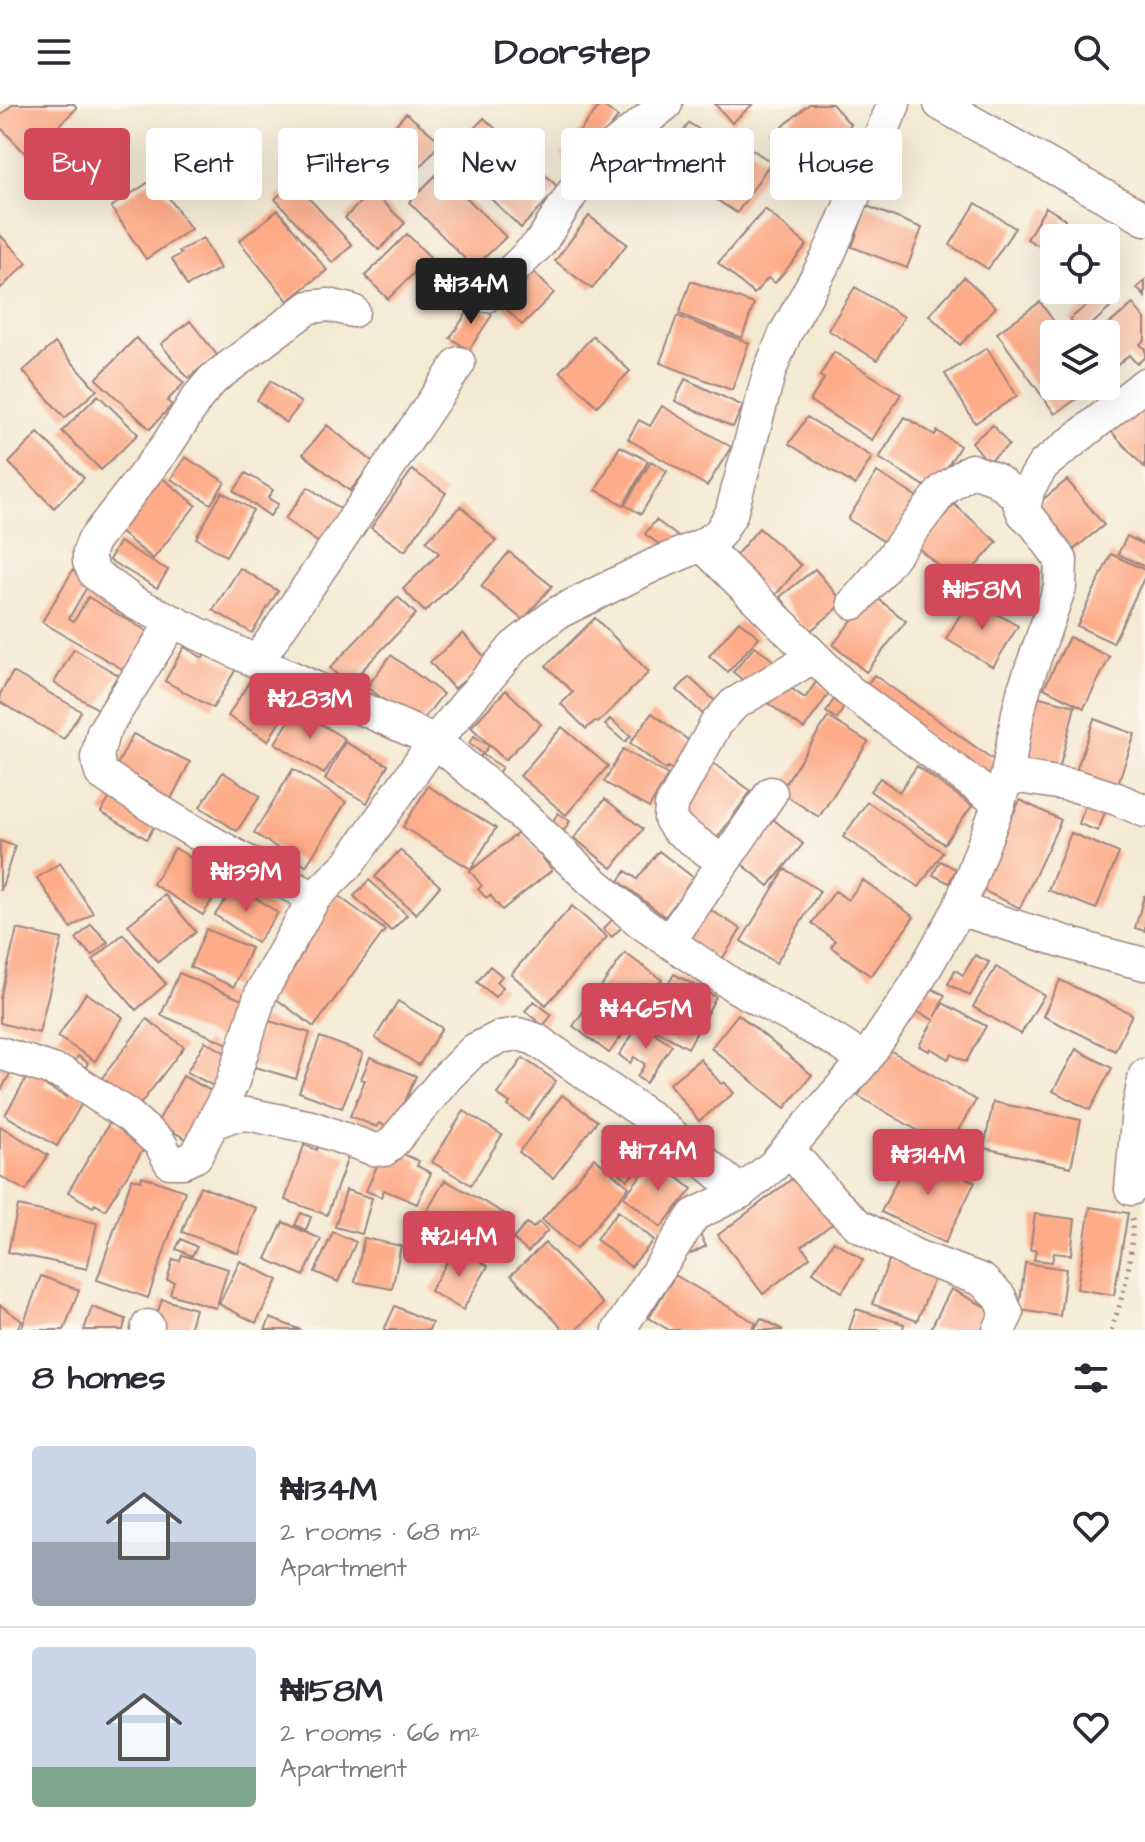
<!DOCTYPE html>
<html lang="en">
<head>
<meta charset="utf-8">
<style>
  :root { --surface:#fff; --page:#f2f2f3; --text:#2b2b33; --muted:#7c7c81; --line:#e1e1e2; --accent:#d1495b }
  body { margin:0; font-family:"Architects Daughter",sans-serif; background:var(--page); color:var(--text); height:100vh; display:flex; flex-direction:column; font-size:30px; white-space:nowrap }
  * { box-sizing:border-box; margin:0 }
  p { font-size:26px; color:var(--muted) }
  .icon { flex:none; width:44px; height:44px; fill:none; stroke:currentColor; stroke-width:2; stroke-linecap:round; stroke-linejoin:round }
  .map { position:relative; height:1226px; overflow:hidden }
  .panel { display:flex; flex-direction:column; background:var(--surface); flex:1 }
  .panel>* { flex:none }
  .top-card { position:absolute; left:24px; top:24px; width:1098px; height:72px; display:flex; gap:16px }
  .buttons { position:absolute; left:1040px; top:120px; display:grid; gap:16px }
  .buttons a { display:grid; place-items:center; width:80px; height:80px; border-radius:8px; background:var(--surface); box-shadow:0 8px 32px #0002; font-size:40px }
  .price { position:absolute; translate:-50% -68px; padding:0 18px; border-radius:8px; background:var(--accent); color:#fff; font-size:26px; line-height:52px; filter:drop-shadow(0 2px 4px #0008) }
  .price::after { content:''; position:absolute; left:50%; top:48px; width:24px; height:18px; margin-left:-12px; background:inherit; clip-path:polygon(0 0,100% 0,50% 100%) }
  .price.on { background:#222; color:#fff }
  ul { padding:0; list-style:none }
  li { display:flex; align-items:center; gap:24px; height:200px; padding:0 32px }
  li+li { border-top:2px solid var(--line) }
  li span { display:grid; place-items:center; flex:none; width:224px; height:160px; border-radius:8px; color:#555 }
  li>.icon { margin-inline-start:auto }
  span .icon { width:96px; height:96px; fill:#fffc; stroke-width:1 }
  li b { font-size:34px }
  h2 { display:flex; justify-content:space-between; align-items:center; height:96px; padding:0 32px; font-size:34px }
  .tag { padding:0 28px; border-radius:8px; background:var(--surface); box-shadow:0 8px 32px #0002; font-size:28px; line-height:72px }
  .tag.on { background:var(--accent); color:#fff }
  header { display:flex; justify-content:space-between; align-items:center; height:104px; padding:0 32px; background:var(--surface); font-size:36px; font-weight:800 }
  .map>svg:first-child { display:block }
  .building { fill:#fdab88 }
  .lines { fill:none; stroke-linecap:round; stroke-linejoin:round }
  .minor-casing { stroke:#9f847f; stroke-width:35 }
  .path { stroke:#9f847f; stroke-width:5; stroke-dasharray:2 6; stroke-linecap:butt }
  .minor { stroke:#fff; stroke-width:32 }
</style>
</head>
<body>
<header><svg class="icon" aria-label="menu" viewBox="0 0 24 24"><path d="M4 6h16M4 12h16M4 18h16"/></svg>Doorstep<svg class="icon" aria-label="search" viewBox="0 0 24 24"><circle cx="10" cy="10" r="6"/><path d="M15 15l6 6"/></svg></header>
<div class="map">
<svg width="1145" height="1226" viewBox="0 0 1145 1226">
  <rect width="100%" height="100%" fill="#fbf7ec"/>
  <filter id="ink" filterUnits="userSpaceOnUse"><feTurbulence type="fractalNoise" baseFrequency=".0125" numOctaves="2"/><feDisplacementMap in="SourceGraphic" scale="16" xChannelSelector="R" yChannelSelector="G"/><feConvolveMatrix kernelMatrix="1 2 1 2 8 2 1 2 1" color-interpolation-filters="sRGB"/></filter>
  <filter id="wash" filterUnits="userSpaceOnUse"><feTurbulence type="fractalNoise" baseFrequency=".006" numOctaves="4" result="noise"/><feDisplacementMap in="SourceGraphic" scale="32" xChannelSelector="R" yChannelSelector="G"/><feGaussianBlur stdDeviation="1.8" result="paint"/><feColorMatrix in="noise" values="0 0 0 0 0 0 0 0 0 0 0 0 0 0 0 0 0 1.4 0 .05"/><feComposite in="paint" operator="in"/></filter>
  <g filter="url(#wash)">
    <rect width="100%" height="100%" fill="#f4ead3"/>
    <g id="blocks">
      <path class="building" d="M13 0H74L77 4 28 52 0 23V12Z
        M601 0 618 13 578 63 561 51Z
        M715 0H753L732 19Z
        M809 0H832L851 21 799 65 772 32Z
        M406 9 441 38 411 74 376 44Z
        M484 14 559 84 521 124 447 52Z
        M689 19 720 39 727 29 771 58 737 109 662 60Z
        M440 67 506 133 474 164 409 98Z
        M155 74 191 125 146 155 111 103Z
        M294 78 352 141 333 159 275 95Z
        M371 87 405 119 379 146 345 114Z
        M976 99 1015 124 988 165 950 141Z
        M867 102 922 124 907 164 852 143Z
        M1046 103 1065 115 1046 146 1027 135Z
        M765 105 807 141 775 179 768 174 754 190 718 159Z
        M278 106 327 166 288 197 239 137Z
        M589 112 627 140 592 185 555 157Z
        M407 130 430 153 388 195 365 172Z
        M0 131 27 159 0 185Z
        M203 134 220 165 187 182 172 155 181 150 179 147Z
        M527 161 554 189 522 221 495 193Z
        M964 173 996 203 960 241 929 211Z
        M1145 176V193L1137 184Z
        M691 177 754 200 742 234 679 210Z
        M1106 181 1119 196 1082 229 1070 215 1104 186H1106Z
        M855 183 904 213 877 256 828 226Z
        M474 198 492 211 469 246 450 234Z
        M1040 198 1063 230H1054V282H1095L1055 310 997 229Z
        M1133 200 1145 215V236L1140 240 1145 245V253L1137 260 1129 251 1114 264 1106 254V230H1097Z
        M677 212 749 239 732 286 660 259Z
        M190 217 217 251 188 274 161 240Z
        M593 232 630 267 597 302 560 267Z
        M136 234 184 279 167 297 172 301 150 325 96 275Z
        M55 239 97 286 65 314 23 267Z
        M987 244 1017 292 975 319 945 270Z
        M834 248 901 290 872 336 810 297 824 275 820 272Z
        M685 275 743 302 733 323 675 297Z
        M271 277 301 299 286 319 257 296Z
        M98 291 138 330 101 366 62 327Z
        M1145 297V364L1108 324Z
        M662 302 731 343 707 382 628 335 639 316 650 322Z
        M807 313 872 353 855 381 789 340Z
        M905 313 935 331 937 327 960 342 933 387 879 354Z
        M327 321 373 358 350 387 303 350Z
        M993 321 1009 341 988 358 972 338Z
        M38 329 84 374 54 404 9 359Z
        M620 342 648 357 624 401 596 386Z
        M185 353 225 378 211 400 171 375Z
        M651 357 667 367 641 410 625 401Z
        M412 366 446 389 405 447 371 424Z
        M877 368 917 393 888 440 848 415Z
        M246 369 273 386 268 394 278 400 270 412 234 387Z
        M162 374 196 401 153 455 119 427Z
        M1067 376 1104 421 1073 446 1035 402Z
        M308 383 345 408 322 441 285 415Z
        M222 388 253 406 226 452 196 434Z
        M954 400 997 438 960 480 917 443Z
        M461 402 496 437 425 508 403 485 439 449 426 437Z
        M656 416 677 432 667 446 645 430Z
        M759 424 801 461 773 494 731 457Z
        M1127 432 1145 441V463L1118 450Z
        M119 438 168 466 157 484 109 456Z
        M509 448 552 482 523 516 481 482Z
        M1111 450 1145 466V472L1113 539 1077 522Z
        M240 464 278 487 252 529 213 506Z
        M815 465 844 499 809 528 780 493Z
        M73 466 91 476 69 514 74 517 88 493 152 530 129 569 42 518Z
        M872 490 906 517 866 568 833 541Z
        M398 493 416 510 348 581 330 564Z
        M970 494 1018 522 993 563 946 535Z
        M595 514 649 568 598 619 595 617 586 625 561 600 573 588 546 562Z
        M739 517 759 533 728 568 709 552Z
        M463 529 488 557 454 585 430 558Z
        M1069 533 1110 553 1084 604 1044 584Z
        M755 542 775 558 753 585 733 568Z
        M184 543 203 554 206 548 236 565 213 604 165 577Z
        M74 545 118 571 98 605 54 579Z
        M391 551 443 590 418 622 367 583Z
        M13 568 81 607 64 635 0 598V590Z
        M874 571 998 659 987 674 863 586Z
        M689 573 716 598 704 611 677 586Z
        M251 575 291 599 268 637 228 612Z
        M816 578 830 588 804 625 769 600 783 579 805 594Z
        M506 586 541 620 505 656 471 623Z
        M836 592 847 598 837 615 826 608Z
        M1036 592 1075 602 1059 666 1019 656Z
        M297 605 345 635 324 670 275 639Z
        M652 609 696 642 676 669 668 663 666 666 630 639Z
        M828 613 868 638 819 713 780 688Z
        M610 615 631 632 625 638 605 621Z
        M1094 615 1135 630 1116 685 1075 670Z
        M562 623 608 662 566 711 520 672Z
        M133 630 190 658 167 703 146 693 152 681 116 663Z
        M474 632 489 642 483 650 469 639Z
        M345 638 388 661 367 699 325 675Z
        M623 645 668 671 649 704 604 678Z
        M482 650 502 663 495 674 475 662Z
        M713 659 751 687 717 734 679 706Z
        M917 662 972 702 944 740 870 687 880 674 899 688Z
        M293 665 346 698 306 762 254 729Z
        M223 668 260 692 237 727 200 703Z
        M428 682 496 724 471 765 403 723Z
        M111 692 156 719 147 735 101 708Z
        M605 695 643 725 612 764 574 734Z
        M1020 696 1061 716 1020 804 978 784Z
        M867 698 943 748 919 783 843 733Z
        M1085 701 1105 708 1098 727 1079 720Z
        M558 709 570 717 563 728 551 720Z
        M767 710 803 740 769 782 732 752Z
        M521 727 552 766 502 806 490 791 486 794 478 785 482 782 470 767Z
        M1071 729 1119 749 1096 805 1048 786Z
        M0 737 15 742 1 786H0Z
        M175 744 225 775 203 811 153 780Z
        M400 746 440 782 416 810 375 773Z
        M659 747 694 774 665 813 619 777 626 767 637 775Z
        M940 757 956 765 949 779 933 771Z
        M60 759 93 809 71 824 37 774Z
        M785 765 820 787 776 859 741 837Z
        M369 776 407 811 391 827 354 792Z
        M863 776 914 813 871 872 831 843 835 837 812 819 835 787 848 796Z
        M236 780 278 809 257 839 215 811Z
        M165 791 196 828 158 858 128 821Z
        M337 791 385 826 314 923 267 888Z
        M1144 792H1145V827L1135 824Z
        M572 802 607 833 546 901 511 870Z
        M704 802 741 825 721 857 684 833Z
        M613 815 622 823 612 833 603 825Z
        M91 820 108 838 92 852 76 835Z
        M17 825 62 835 39 929 0 919V894Z
        M206 825 251 844 234 883 190 863Z
        M123 830 166 880 136 906 93 856Z
        M625 849 662 876 609 949 573 922Z
        M975 851 989 858 970 892 948 880 955 866 963 871Z
        M490 862 502 872 497 878 503 883 495 893 477 878Z
        M996 863 1044 891 1021 930 973 903Z
        M179 869 247 898 228 940 161 911Z
        M674 870 716 893 688 944 646 921Z
        M1060 876 1132 910 1115 947 1043 912Z
        M922 880 945 891 935 913 943 899 986 922 966 958 951 950 948 955 930 944 929 947 919 942 934 916 910 904Z
        M86 889 123 913 95 957 58 933Z
        M398 897 442 924 419 961 375 934Z
        M534 897 552 911 543 922 525 907Z
        M738 910 812 971 785 1004 711 944Z
        M147 915 184 943 135 1007 98 979Z
        M262 915 310 929 296 975 248 961Z
        M640 919 672 941 646 979 637 973 645 960 634 953 630 959 619 951Z
        M320 933 363 949 342 1004 299 988Z
        M205 937 236 955 219 985 187 968Z
        M886 944 976 996 948 1044 858 992Z
        M1076 945 1112 964 1090 1006 1053 987Z
        M78 952 88 959 79 974 69 967Z
        M370 953 416 972 393 1025 379 1019 377 1023 350 1012 365 976 361 975Z
        M523 954 556 977 528 1016 508 1002 510 999 497 990Z
        M700 955 721 980 724 978 734 989 699 1017 669 980Z
        M0 960 12 966 0 988Z
        M33 963 50 972 44 981 66 993 71 985 85 994 57 1042 5 1011Z
        M183 972 217 990 190 1037 157 1019Z
        M562 991 597 1017 553 1074 519 1048Z
        M993 998 1081 1016 1071 1063 984 1044Z
        M464 1007 502 1031 471 1081 432 1058Z
        M112 1015 148 1038 105 1106 95 1100 93 1103 68 1088Z
        M633 1020 657 1039 643 1057 618 1038Z
        M0 1022 48 1051 26 1087 0 1072Z
        M616 1038 641 1062 627 1076 603 1053Z
        M304 1041 317 1046 318 1042 348 1053 327 1111 285 1096Z
        M911 1047 975 1078 945 1139 881 1108Z
        M383 1048 399 1055 401 1049 419 1057 417 1062 431 1069 417 1100 384 1086 381 1093 366 1087Z
        M594 1054 629 1083 576 1145 542 1116Z
        M654 1055 692 1085 661 1123 624 1093Z
        M800 1069 836 1117 802 1142 810 1153 763 1190 718 1131Z
        M142 1072 185 1087 148 1194 97 1176 132 1074 141 1077Z
        M445 1076 514 1115 500 1142 467 1123 464 1128 427 1107Z
        M200 1082 256 1104 238 1149 182 1128Z
        M346 1086 372 1094 362 1130 335 1123Z
        M18 1102 97 1119 87 1165 8 1148Z
        M1090 1103 1128 1109 1114 1191 1077 1185Z
        M618 1107 654 1136 631 1163 596 1135Z
        M301 1109 311 1113 306 1126 295 1121Z
        M1035 1110 1075 1115 1071 1151 1054 1149 1052 1158 1034 1156 1036 1146H1030Z
        M283 1118 321 1135 304 1172 266 1155Z
        M539 1118 548 1126 528 1148 513 1135 527 1119 533 1124Z
        M333 1128 356 1138 338 1178 315 1168Z
        M699 1128 706 1142 691 1150 684 1136Z
        M364 1134 401 1142 392 1185 355 1178Z
        M181 1135 197 1143 192 1152 176 1145Z
        M834 1137 863 1156 842 1188 813 1168Z
        M545 1139 603 1200 576 1226H564L511 1171Z
        M456 1143 488 1162 463 1206 430 1187Z
        M182 1151 228 1165 216 1204 170 1190 174 1178 167 1176 173 1155 180 1157Z
        M890 1154 935 1172 917 1217 872 1200Z
        M240 1157 278 1176 256 1219 219 1200Z
        M1025 1159 1066 1165 1060 1212 1019 1206Z
        M675 1171 756 1219 751 1226H669L649 1214Z
        M41 1172 79 1186 64 1226H21Z
        M951 1185 996 1208 987 1226H936L931 1224Z
        M162 1195 195 1205 189 1226H152Z
        M0 1201 22 1217 16 1226H0Z
        M395 1202 432 1219 429 1226H384Z
        M92 1203 126 1215 123 1226H84Z
        M856 1205 904 1220 903 1226H849Z
        M270 1214 301 1226H265Z
        M761 1214 783 1226H754Z"/>
    </g>
  </g>
  <g filter="url(#ink)">
    <use href="#blocks" fill-opacity="0" stroke="#9f847f" stroke-width="2"/>
    <g class="lines">
      <defs>
        <path id="minor" d="M940 0 1145 115
          M486 192 541 138 580 77 610 45 666 0
          M353 207 329 201 309 203 213 275 197 294 167 341 93 437 89 448V458L95 470 135 499 257 558 435 637 514 543 557 509 654 461 702 441 719 430 731 410 770 266 785 230 827 154 894 0
          M1023 409 1029 384 1043 361 1145 280
          M702 441 848 586 999 699
          M173 517 103 628 97 653 101 669C169 716 241 755 314 794
          M257 558 459 259
          M1007 671 1076 682 1117 695 1145 707
          M723 758 676 724 670 715 671 702 716 620 734 600 813 553
          M959 805 1101 849 1145 860
          M669 838 771 689
          M0 949 65 970 129 1012 160 1039 170 1058H183L196 1052 232 980 261 889 314 794 350 758 435 637 516 705 592 777 643 820 736 883 834 936 865 956
          M213 1019 231 1012 247 1010 311 1023 373 1045 384 1046 394 1037 446 974 474 946 500 933 518 930 535 935 654 1016 741 1088
          M789 1046 834 1098 858 1121 916 1152 982 1176 1000 1193 1007 1210 999 1226
          M1131 1085 1138 1006 1145 971
          M147 1226 148 1222
          M619 1226 694 1111 741 1088 773 1062 865 956 915 882 959 805 999 699 1007 671 1018 609 1024 585 1060 483 1061 456 1035 420 1023 409 1016 391 995 375 971 366 942 387 880 469 854 499"/>
      </defs>
      <use href="#minor" class="minor-casing"/>
      <path class="path" d="M1111 1226C1125 1189 1134 1150 1132 1110"/>
      <use href="#minor" class="minor"/>
    </g>
  </g>
</svg>
<div class="buttons">
<a><svg class="icon" aria-label="locate" viewBox="0 0 24 24"><circle cx="12" cy="12" r="6"/><path d="M12 2v4M12 18v4M2 12h4M18 12h4"/></svg></a>
<a><svg class="icon" aria-label="layers" viewBox="0 0 24 24"><path d="M12 4l9 5-9 5-9-5zM3 14l9 5 9-5"/></svg></a>
</div>
<b class="price on" style="left:471px;top:222px">₦134M</b>
<b class="price" style="left:982px;top:528px">₦158M</b>
<b class="price" style="left:310px;top:637px">₦283M</b>
<b class="price" style="left:246px;top:810px">₦139M</b>
<b class="price" style="left:646px;top:947px">₦465M</b>
<b class="price" style="left:658px;top:1089px">₦174M</b>
<b class="price" style="left:928px;top:1093px">₦314M</b>
<b class="price" style="left:459px;top:1175px">₦214M</b>
<div class="top-card">
<a class="tag on">Buy</a>
<a class="tag">Rent</a>
<a class="tag">Filters</a>
<a class="tag">New</a>
<a class="tag">Apartment</a>
<a class="tag">House</a>
</div>
</div>
<section class="panel">
<h2>8 homes<svg class="icon" aria-label="filters" viewBox="0 0 24 24"><path d="M4 7h16M4 17h16"/><circle cx="9" cy="7" r="2"/><circle cx="15" cy="17" r="2"/></svg></h2>
<ul>
<li><span style="background:linear-gradient(#c9d6e8 60%,#9aa5b1 0)"><svg class="icon" aria-label="home" viewBox="0 0 24 24"><path d="M3 11l9-7 9 7M6 9v11h12V9"/></svg></span><div><b>₦134M</b><p>2 rooms · 68 m²</p><p>Apartment</p></div><svg class="icon" aria-label="heart" viewBox="0 0 24 24"><path d="M12 20l-8-8c-3-5 5-10 8-4 3-6 11-1 8 4z"/></svg></li>
<li><span style="background:linear-gradient(#c9d6e8 75%,#7fa58c 0)"><svg class="icon" aria-label="home" viewBox="0 0 24 24"><path d="M3 11l9-7 9 7M6 9v11h12V9"/></svg></span><div><b>₦158M</b><p>2 rooms · 66 m²</p><p>Apartment</p></div><svg class="icon" aria-label="heart" viewBox="0 0 24 24"><path d="M12 20l-8-8c-3-5 5-10 8-4 3-6 11-1 8 4z"/></svg></li>
</ul>
</section>
</body>
</html>
